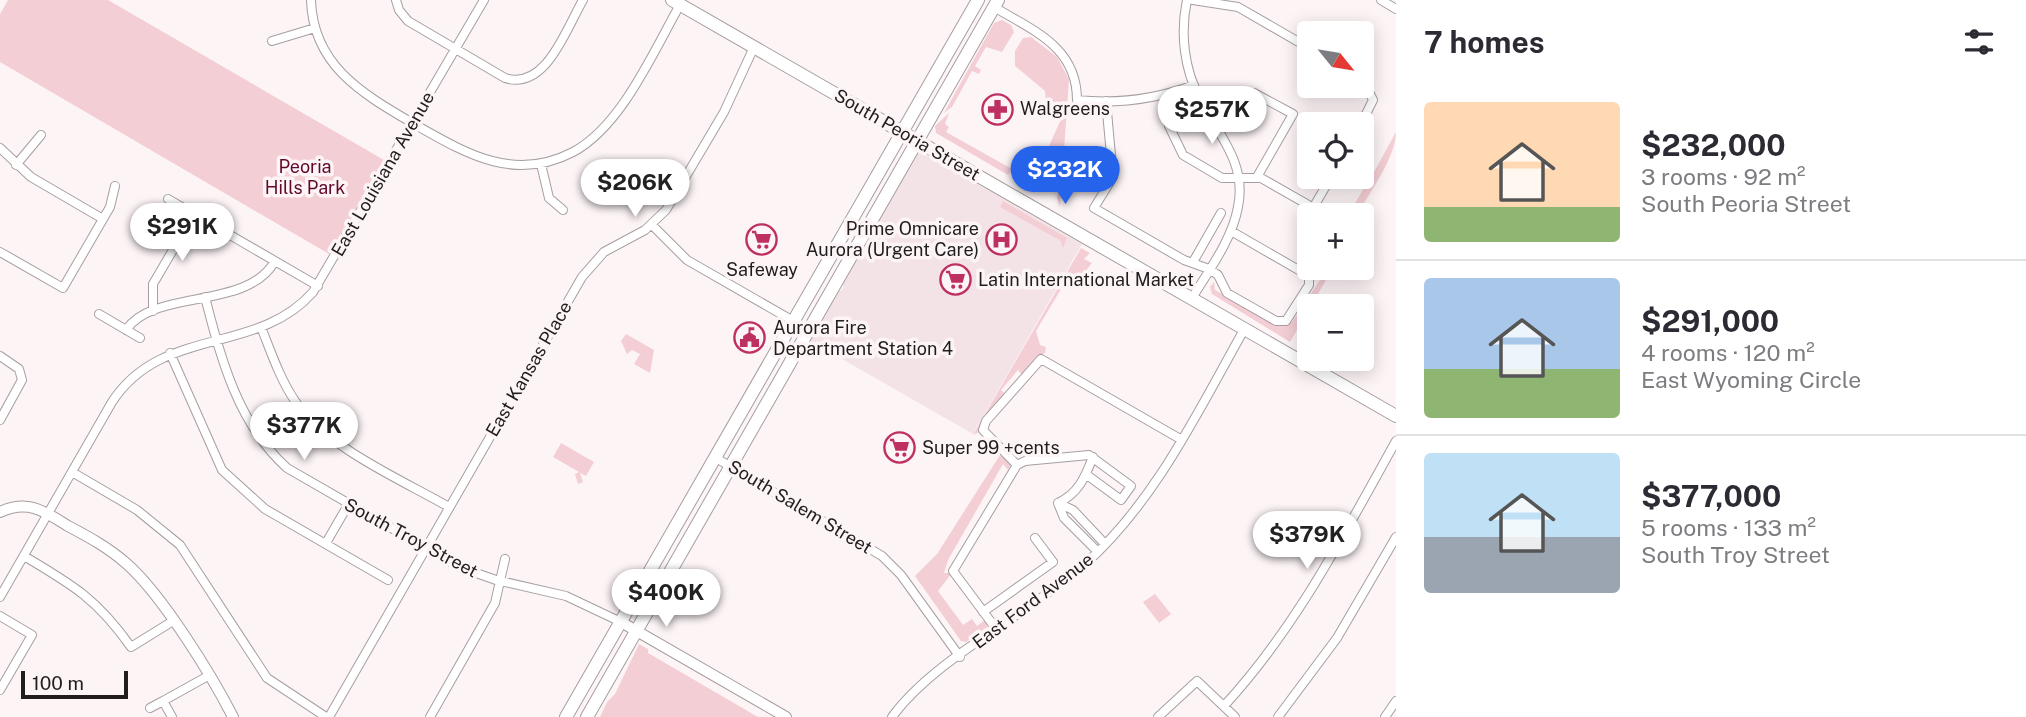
<!DOCTYPE html>
<html lang="en">
<head>
<meta charset="utf-8">
<style>
  :root { --surface:#fff; --page:#f7f7f7; --text:#2b2b33; --muted:#7c7c81; --line:#e1e1e2; --accent:#2563eb }
  body { margin:0; font-family:"Public Sans",sans-serif; background:var(--page); color:var(--text); height:100vh; display:flex; flex-direction:column; font-size:26px; white-space:nowrap }
  * { box-sizing:border-box; margin:0 }
  p { font-size:23px; color:var(--muted) }
  .icon { flex:none; width:38px; height:38px; fill:none; stroke:currentColor; stroke-width:2; stroke-linecap:round; stroke-linejoin:round }
  .map { position:relative; flex:1; overflow:hidden }
  .panel { display:flex; flex-direction:column; background:var(--surface); width:630px }
  .panel>* { flex:none }
  .needle { width:46px; rotate:120deg }
  .tools { position:absolute; left:1297px; top:21px; display:grid; gap:14px }
  .tools a { display:grid; place-items:center; width:77px; height:77px; border-radius:7px; background:var(--surface); box-shadow:0 4px 18px #0003; font-size:35px }
  .scale { position:absolute; left:21px; bottom:18px; width:107px; box-sizing:border-box; padding-left:7px; border:4px solid #201d1e; border-top:0; font-size:19px; line-height:24px; white-space:nowrap; color:#201d1e; -webkit-text-stroke:5px #fdf4f6; paint-order:stroke }
  .price { position:absolute; translate:-50% -60px; padding:0 16px; border-radius:24px; background:#fff; color:#222; font-size:23px; line-height:46px; filter:drop-shadow(0 2px 4px #0008) }
  .price::after { content:''; position:absolute; left:50%; top:42px; width:21px; height:16px; margin-left:-10px; background:inherit; clip-path:polygon(0 0,100% 0,50% 100%) }
  .price.on { background:var(--accent); color:#fff }
  ul { padding:0; list-style:none }
  li { display:flex; align-items:center; gap:21px; height:175px; padding:0 28px }
  li+li { border-top:2px solid var(--line) }
  li span { display:grid; place-items:center; flex:none; width:196px; height:140px; border-radius:7px; color:#555 }
  li>.icon { margin-inline-start:auto }
  span .icon { width:84px; height:84px; fill:#fffc; stroke-width:1 }
  li b { font-size:30px }
  h2 { display:flex; justify-content:space-between; align-items:center; height:84px; padding:0 28px; font-size:30px }
  main { display:flex; flex:1; min-height:0 }
  .map>svg:first-child { display:block }
  .built { fill:#f4e3e6 }
  .green { fill:#f4ced5 }
  .lines { fill:none; stroke-linecap:round; stroke-linejoin:round }
  .minor-casing { stroke:#a69ea0; stroke-width:10 }
  .tertiary-casing { stroke:#a69ea0; stroke-width:12 }
  .secondary-casing { stroke:#a69ea0; stroke-width:14 }
  .primary-casing { stroke:#a69ea0; stroke-width:14 }
  .minor { stroke:#fff; stroke-width:8 }
  .tertiary { stroke:#fff; stroke-width:10 }
  .secondary { stroke:#fff; stroke-width:12 }
  .primary { stroke:#fff; stroke-width:12 }
  .labels { text-anchor:middle; stroke-width:7; stroke-linejoin:round; paint-order:stroke }
  .poi-label { font-size:18px; fill:#201d1e; stroke:#fdf4f6; text-anchor:start }
  .street-label { font-size:18px; fill:#201d1e; stroke:#fdf4f6 }
  .park-label { font-size:18px; fill:#61082c; stroke:#fdf4f6 }
</style>
</head>
<body>
<main>
<div class="map">
<svg width="1396" height="717" viewBox="0 0 1396 717">
  <rect width="100%" height="100%" fill="#fdf4f6"/>
  <path class="built" d="M923 153 1082 244 973 434 809 340 838 290 841 291 844 286 841 284 917 154Z"/>
  <path class="green" d="M8 0H108L384 160 329 254 0 62V14Z
    M1002 20 1011 25 1014 32 1002 52 986 47 975 66 981 70 979 74 972 71 952 107 944 113 994 23Z
    M1031 37 1057 57 1069 79 1060 207 1057 198 1061 181 1055 166 1062 148 1049 146 1062 117 1058 114 1062 107 1051 100 1046 103 1045 91 1015 66V51L1023 38Z
    M949 113 945 124 949 127 946 132 1012 169 1008 175 936 133 935 126Z
    M1396 132C1396 157 1370 192 1357 215H1353L1351 210 1371 176 1368 173 1369 170 1374 172Z
    M1003 201 1067 238 1063 248 1061 241 1000 207Z
    M1081 248 1090 253 1084 259 1092 263 1080 278 1070 274 1036 331 1040 345 1046 347 1045 353 1036 358 1022 375 1018 370 1001 390 1005 394 982 421 979 432 973 435Z
    M1328 268H1333L1290 342 1212 294 1210 287 1214 282 1215 290 1279 325 1292 322Z
    M626 334 654 350 650 373 634 364 640 354 632 350 627 354 621 341Z
    M561 443 594 462 586 476 580 473 583 482 578 484 575 474 579 472 553 457Z
    M1000 455 1012 463 1008 470 1003 464 948 560 944 573H952L938 591 963 625 972 619 977 626 985 620 988 627 966 642 961 641 915 576 937 554Z
    M1155 594 1171 614 1159 623 1143 602Z
    M639 644 648 649V653L758 717H600L607 702 615 694Z"/>
  <g class="lines">
    <defs>
      <path id="minor" d="M311 0C313 66 363 94 414 124 465 153 514 183 573 152 622 126 654 50 681 3
        M396 0 399 10 408 21 505 78C546 91 566 29 583 0
        M1187 0C1180 33 1184 69 1200 99 1219 135 1247 164 1238 207 1232 240 1209 270 1192 298
        M1193 0 1238 7 1309 48
        M1381 0 1396 9
        M994 7C1034 31 1077 47 1077 100 1116 104 1157 99 1194 85
        M272 41 315 28
        M1165 95 1169 126 1183 155 1222 178H1261L1326 215
        M1106 101 1113 177 1094 208 1184 260 1209 269 1218 275 1227 293 1276 321H1286L1309 285V276L1231 231
        M1212 119 1254 93 1293 114 1257 177
        M1361 124 1373 100 1362 78
        M0 148 31 177 103 219
        M541 164 549 198 563 210
        M16 165 41 135
        M168 199 318 286
        M1313 208 1331 177
        M652 225 687 260 809 330
        M182 237 193 231 215 226
        M0 252 63 288 110 207 115 186
        M1193 262 1221 213
        M205 297C221 359 238 424 287 468L459 567 496 580 566 596 621 622
        M153 311V284L194 214
        M99 314 140 338
        M261 327C271 352 280 379 295 401 325 447 402 480 449 507
        M126 330C154 288 247 311 275 261
        M170 353 222 470 265 509 388 580
        M0 356 19 369 22 380 0 420
        M716 458 882 556 901 575 960 657
        M1017 465 983 430 986 421 1041 359 1182 440
        M72 472 137 510 180 545 267 678 326 717
        M1058 503 1064 518 1098 552
        M1058 503 1073 510 1105 544
        M1058 503C1079 493 1085 477 1093 457
        M326 543 348 505
        M24 556C73 585 97 599 131 647L173 621
        M0 597 112 402C162 325 257 356 313 292L484 0
        M983 612 1053 562 1035 538
        M0 616 32 635 0 690
        M997 630 953 571 1017 465 1025 461 1089 455 1131 486 1121 500 1087 475
        M1224 706C1296 628 1344 534 1396 441
        M150 708 163 701
        M172 717 163 701 208 676
        M329 717 582 277 604 252 645 230 666 210 724 112 754 47
        M430 717 495 603 505 559
        M892 717C935 658 1027 615 1084 565 1156 501 1198 411 1245 328
        M1158 717 1197 681 1235 717
        M1278 717 1337 638 1396 537
        M1385 717 1396 701"/>
      <path id="tertiary" d="M0 512C28 499 44 511 68 526 89 537 109 548 127 564 162 595 211 674 233 717
        M621 622 786 717"/>
      <path id="secondary" d="M672 0 1396 416"/>
      <path id="primary" d="M566 717 978 0
        M587 717 998 0"/>
    </defs>
    <use href="#minor" class="minor-casing"/>
    <use href="#tertiary" class="tertiary-casing"/>
    <use href="#secondary" class="secondary-casing"/>
    <use href="#primary" class="primary-casing"/>
    <use href="#minor" class="minor"/>
    <use href="#tertiary" class="tertiary"/>
    <use href="#secondary" class="secondary"/>
    <use href="#primary" class="primary"/>
  </g>
  <defs>
    <symbol id="pharmacy-ring" viewBox="-11 -11 22 22"><circle r="9.5" fill="#fdf4f6" stroke="#be3062" stroke-width="1.5"/><path d="M-2-6h4v4h4v4h-4v4h-4v-4h-4v-4h4Z" fill="#be3062"/></symbol>
    <symbol id="supermarket-ring" viewBox="-11 -11 22 22"><circle r="9.5" fill="#fdf4f6" stroke="#be3062" stroke-width="1.5"/><path d="M-6-5.5h2.5l.6 2H6L4.5 2H-2.5L-4.4-4H-6ZM-1.5 3.2a1.3 1.3 0 1 0 .1 0ZM3 3.2a1.3 1.3 0 1 0 .1 0Z" fill="#be3062"/></symbol>
    <symbol id="hospital-ring" viewBox="-11 -11 22 22"><circle r="9.5" fill="#fdf4f6" stroke="#be3062" stroke-width="1.5"/><path d="M-5-5h3v3.5h4V-5h3V5h-3V1.5h-4V5h-3Z" fill="#be3062"/></symbol>
    <symbol id="civic-ring" viewBox="-11 -11 22 22"><circle r="9.5" fill="#fdf4f6" stroke="#be3062" stroke-width="1.5"/><path d="M-.6-6.5H3V-4.5H.6V-3L4-1V1h2V6H-6V1h2V-1L-.6-3ZM-1.2 2.5V6h2.4V2.5Z" fill="#be3062"/></symbol>
  </defs>
  <g fill-rule="evenodd">
    <use href="#pharmacy-ring" x="980" y="92" width="35" height="35"/>
    <use href="#supermarket-ring" x="744" y="222" width="35" height="35"/>
    <use href="#hospital-ring" x="984" y="222" width="35" height="35"/>
    <use href="#supermarket-ring" x="938" y="262" width="35" height="35"/>
    <use href="#civic-ring" x="732" y="320" width="35" height="35"/>
    <use href="#supermarket-ring" x="882" y="430" width="35" height="35"/>
  </g>
  <g class="labels">
    <g class="poi-label">
      <text x="1020" y="115">Walgreens</text>
      <text x="979" y="235" text-anchor="end">Prime Omnicare<tspan x="979" dy="21">Aurora (Urgent Care)</tspan></text>
      <text x="762" y="276" text-anchor="middle">Safeway</text>
      <text x="978" y="286">Latin International Market</text>
      <text x="773" y="334">Aurora Fire<tspan x="773" dy="21">Department Station 4</tspan></text>
      <text x="922" y="454">Super 99 +cents</text>
    </g>
    <g class="street-label">
      <text transform="translate(907 135) rotate(30)" y="6">South Peoria Street</text>
      <text transform="translate(383 174) rotate(-60)" y="6">East Louisiana Avenue</text>
      <text transform="translate(529 369) rotate(-60)" y="6">East Kansas Place</text>
      <text transform="translate(800 507) rotate(31)" y="6">South Salem Street</text>
      <text transform="translate(411 538) rotate(28)" y="6">South Troy Street</text>
      <text transform="translate(1033 601) rotate(-37)" y="6">East Ford Avenue</text>
    </g>
    <g class="park-label">
      <text x="305" y="173">Peoria<tspan x="305" dy="21">Hills Park</tspan></text>
    </g>
  </g>
</svg>
<div class="tools">
<a><svg class="needle" viewBox="-14 -14 28 28"><path d="M0-13l5 13h-10z" fill="#e53935"/><path d="M0 13l5-13h-10z" fill="#7c7c81"/></svg></a>
<a><svg class="icon" aria-label="locate" viewBox="0 0 24 24"><circle cx="12" cy="12" r="6"/><path d="M12 2v4M12 18v4M2 12h4M18 12h4"/></svg></a>
<a>+</a>
<a>−</a>
</div>
<div class="scale">100 m</div>
<b class="price" style="left:1212px;top:146px">$257K</b>
<b class="price on" style="left:1065px;top:206px">$232K</b>
<b class="price" style="left:635px;top:219px">$206K</b>
<b class="price" style="left:182px;top:263px">$291K</b>
<b class="price" style="left:304px;top:462px">$377K</b>
<b class="price" style="left:1307px;top:571px">$379K</b>
<b class="price" style="left:666px;top:629px">$400K</b>
</div>
<section class="panel">
<h2>7 homes<svg class="icon" aria-label="filters" viewBox="0 0 24 24"><path d="M4 7h16M4 17h16"/><circle cx="9" cy="7" r="2"/><circle cx="15" cy="17" r="2"/></svg></h2>
<ul>
<li><span style="background:linear-gradient(#ffd9b3 75%,#8fb573 0)"><svg class="icon" aria-label="home" viewBox="0 0 24 24"><path d="M3 11l9-7 9 7M6 9v11h12V9"/></svg></span><div><b>$232,000</b><p>3 rooms · 92 m²</p><p>South Peoria Street</p></div></li>
<li><span style="background:linear-gradient(#a9c7e8 65%,#8fb573 0)"><svg class="icon" aria-label="home" viewBox="0 0 24 24"><path d="M3 11l9-7 9 7M6 9v11h12V9"/></svg></span><div><b>$291,000</b><p>4 rooms · 120 m²</p><p>East Wyoming Circle</p></div></li>
<li><span style="background:linear-gradient(#bfe0f5 60%,#9aa5b1 0)"><svg class="icon" aria-label="home" viewBox="0 0 24 24"><path d="M3 11l9-7 9 7M6 9v11h12V9"/></svg></span><div><b>$377,000</b><p>5 rooms · 133 m²</p><p>South Troy Street</p></div></li>
</ul>
</section>
</main>
</body>
</html>
